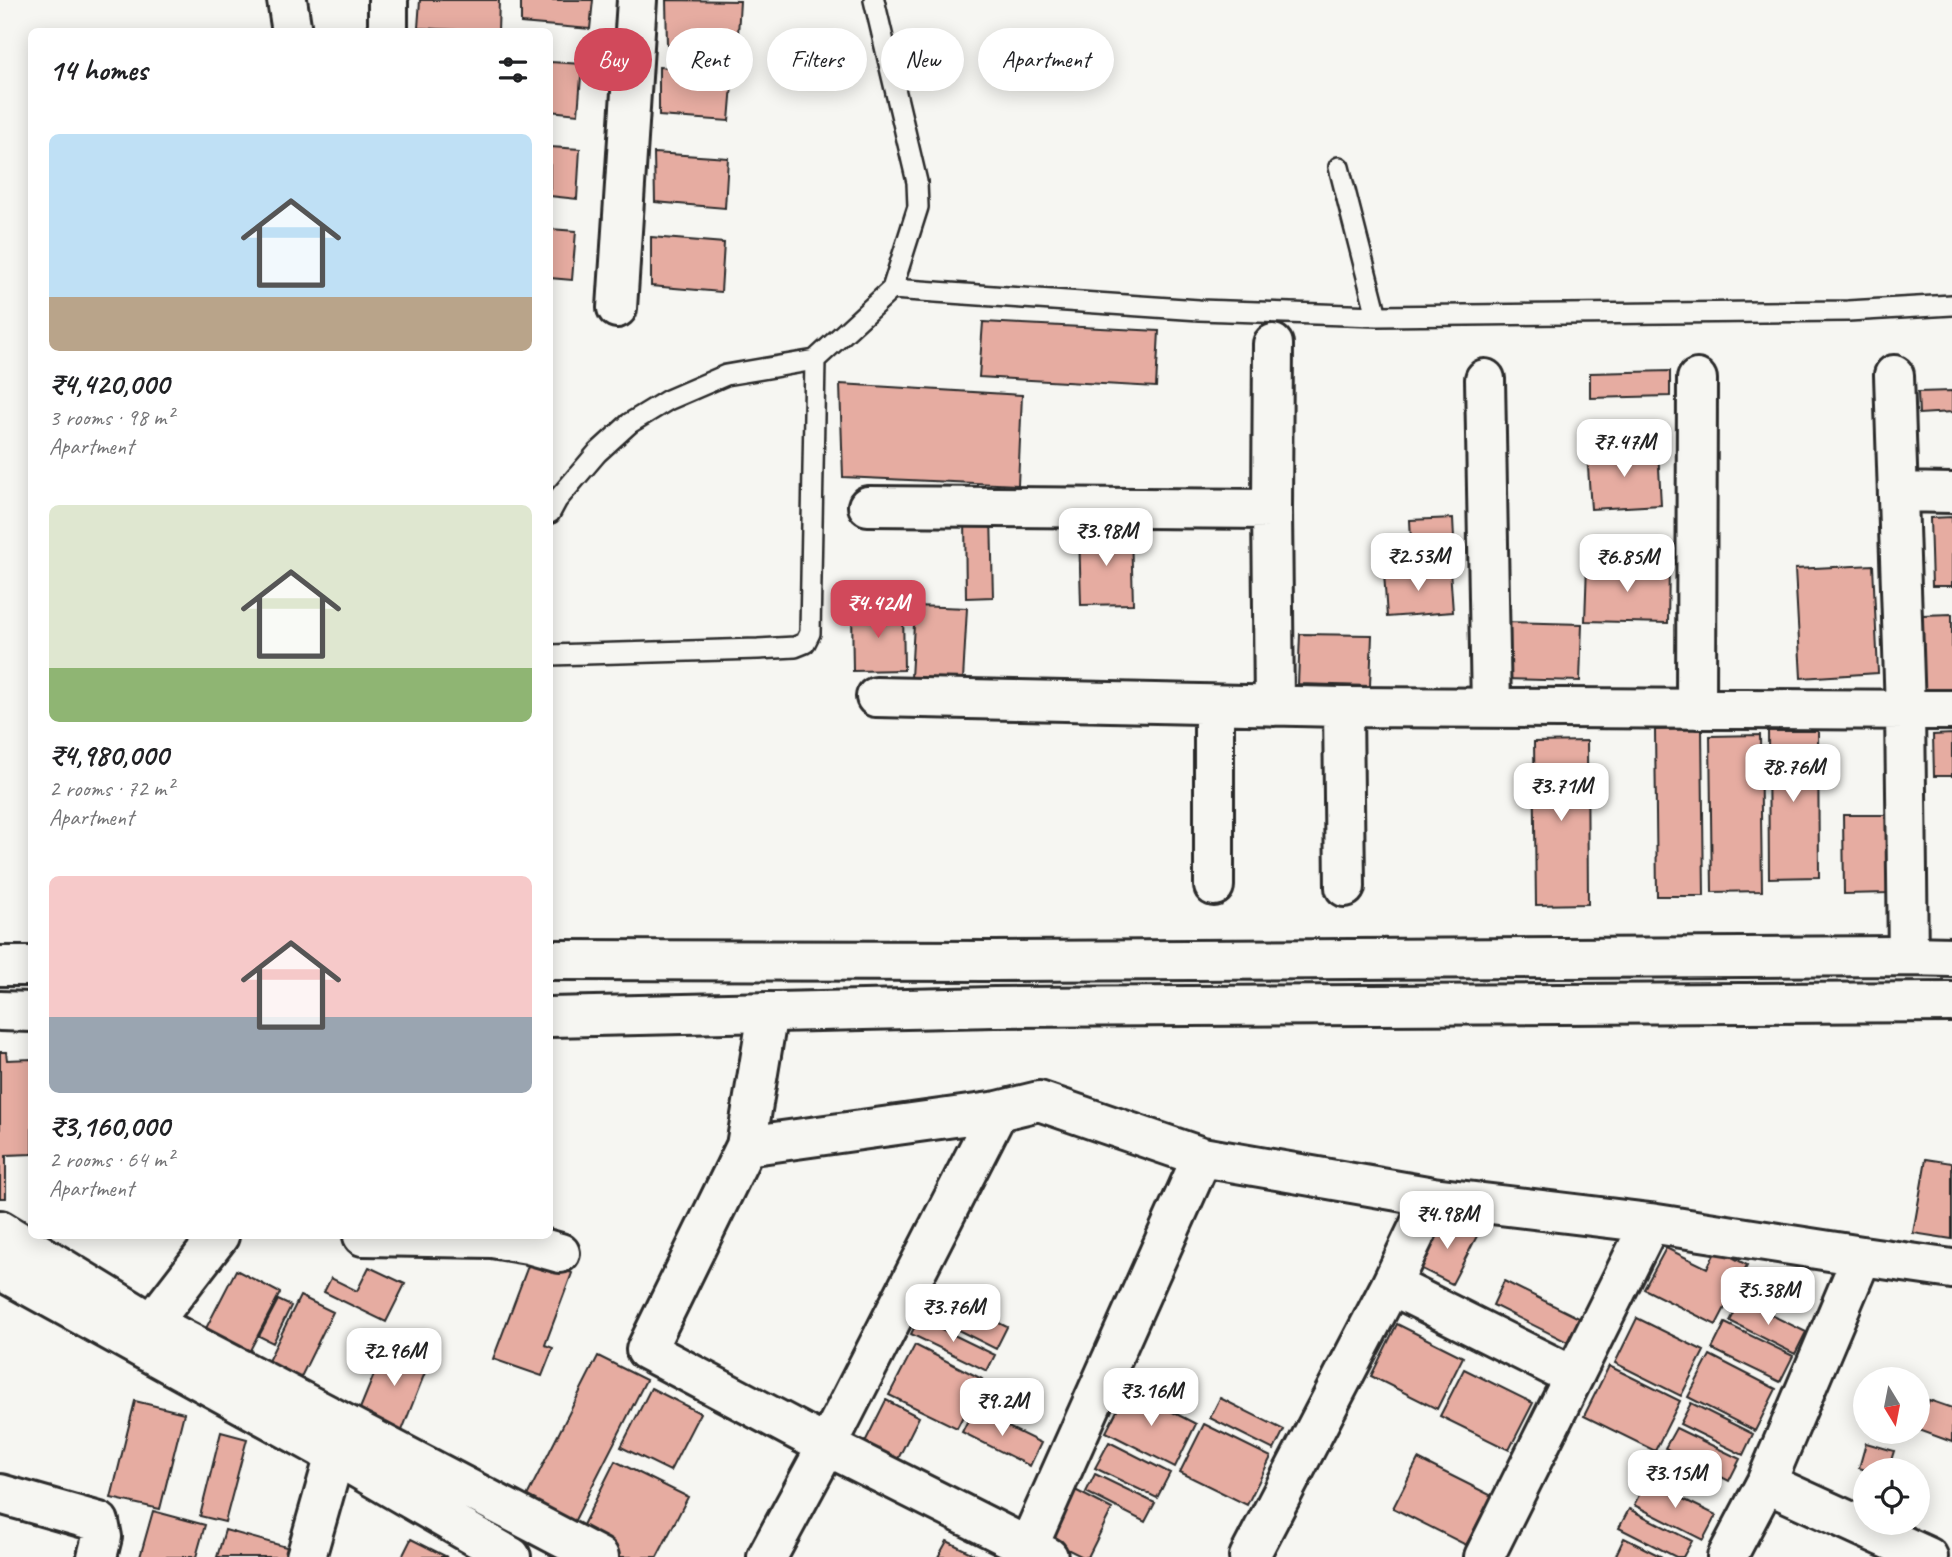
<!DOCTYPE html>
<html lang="en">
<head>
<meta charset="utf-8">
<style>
  :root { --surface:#fff; --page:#f6f6f6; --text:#202124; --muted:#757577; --accent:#d1495b }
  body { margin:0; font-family:Caveat,sans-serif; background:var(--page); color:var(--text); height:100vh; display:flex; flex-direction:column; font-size:26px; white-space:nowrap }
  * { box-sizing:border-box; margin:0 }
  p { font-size:23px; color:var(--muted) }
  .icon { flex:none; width:38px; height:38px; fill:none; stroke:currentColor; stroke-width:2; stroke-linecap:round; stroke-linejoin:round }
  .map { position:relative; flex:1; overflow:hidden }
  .panel { position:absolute; left:28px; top:28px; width:525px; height:1211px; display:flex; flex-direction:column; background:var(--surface); border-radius:10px; box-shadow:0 4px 18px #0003 }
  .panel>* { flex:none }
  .top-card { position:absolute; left:574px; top:28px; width:665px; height:63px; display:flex; gap:14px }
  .needle { width:46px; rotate:170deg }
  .fabs { position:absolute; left:1853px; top:1367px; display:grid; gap:14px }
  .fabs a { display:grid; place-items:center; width:77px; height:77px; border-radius:50%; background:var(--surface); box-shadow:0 4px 18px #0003; font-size:35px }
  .price { position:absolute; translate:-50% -60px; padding:0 16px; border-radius:14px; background:#fff; color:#222; font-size:23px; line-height:46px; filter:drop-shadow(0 2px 4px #0008) }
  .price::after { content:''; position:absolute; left:50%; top:42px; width:21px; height:16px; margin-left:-10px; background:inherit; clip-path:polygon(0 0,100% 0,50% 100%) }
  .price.selected { background:var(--accent); color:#fff }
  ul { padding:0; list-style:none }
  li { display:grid; align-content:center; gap:14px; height:371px; padding:0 21px }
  li span { display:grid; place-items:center; height:217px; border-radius:10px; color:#555 }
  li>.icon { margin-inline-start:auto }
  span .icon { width:126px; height:126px; fill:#fffc; stroke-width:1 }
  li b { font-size:30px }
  h2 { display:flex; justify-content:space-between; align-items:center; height:84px; padding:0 21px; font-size:30px }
  .pill { padding:0 24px; border-radius:32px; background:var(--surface); box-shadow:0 4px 18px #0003; font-size:24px; line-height:63px }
  .pill.selected { background:var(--accent); color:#fff }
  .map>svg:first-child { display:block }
  .building { fill:#e6aca1; stroke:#2b2b2b; stroke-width:2 }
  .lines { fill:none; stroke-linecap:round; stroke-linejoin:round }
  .lane-casing { stroke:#2b2b2b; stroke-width:24 }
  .street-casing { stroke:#2b2b2b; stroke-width:44 }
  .secondary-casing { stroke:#2b2b2b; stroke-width:44 }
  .primary-casing { stroke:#2b2b2b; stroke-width:44 }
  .lane { stroke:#f6f6f2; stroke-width:19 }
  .street { stroke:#f6f6f2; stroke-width:38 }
  .secondary { stroke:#f6f6f2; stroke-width:38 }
  .primary { stroke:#f6f6f2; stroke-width:38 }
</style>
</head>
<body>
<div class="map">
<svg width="1952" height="1557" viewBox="0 0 1952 1557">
  <rect width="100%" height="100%" fill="#f6f6f2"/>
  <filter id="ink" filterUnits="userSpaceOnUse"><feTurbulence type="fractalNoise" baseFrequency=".0143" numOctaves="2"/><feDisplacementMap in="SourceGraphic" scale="14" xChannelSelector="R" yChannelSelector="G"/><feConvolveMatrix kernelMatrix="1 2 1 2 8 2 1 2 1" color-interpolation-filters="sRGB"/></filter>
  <g filter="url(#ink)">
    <path class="building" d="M420 0H499L498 32 418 28Z
      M521 0H593L590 29 521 23Z
      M666 0 740 1 737 51 667 45Z
      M550 62 582 64 578 114 550 111Z
      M659 67 733 73 729 121 659 116Z
      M550 147 580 149 577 199 550 196Z
      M654 153 728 158 725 208 655 202Z
      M550 229 576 231 572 280 550 278Z
      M651 237 724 243 721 292 651 286Z
      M983 322 1159 331 1156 387 979 377Z
      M1670 371V396L1590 398V373Z
      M840 384 1022 395 1018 485 843 477Z
      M1952 391V412L1919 414 1918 392Z
      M1658 449 1661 505 1591 509 1587 454Z
      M965 516H991L993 597 966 598Z
      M1952 517V586H1932L1930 518Z
      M1453 518 1455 559 1412 561 1410 520Z
      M1131 531 1133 604 1081 605 1079 532Z
      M1587 565 1669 566 1668 623 1585 621Z
      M1873 565 1878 673 1801 678 1795 569Z
      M1450 569 1453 612 1387 617 1384 573Z
      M915 606 967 608 963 680 911 678Z
      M903 609 904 670 853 671 852 611Z
      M1952 614V693H1923L1922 615Z
      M1505 622 1582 624 1580 681 1504 679Z
      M1300 634 1372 635 1370 686 1298 684Z
      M1702 729 1704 896H1657L1655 730Z
      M1768 731H1818L1819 877 1769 878Z
      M1952 734V776H1934L1933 735Z
      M1760 735 1762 891 1712 892 1710 736Z
      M1587 741 1588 904 1536 905 1534 742Z
      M1843 815H1889L1890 893 1844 894Z
      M0 1052H6L7 1060 32 1059V1154L6 1155V1198H0Z
      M1926 1159 1952 1163V1239L1913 1233Z
      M1442 1219 1477 1236 1452 1284 1418 1267Z
      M1666 1248 1707 1268 1717 1249 1747 1265 1716 1325 1644 1289Z
      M531 1258 572 1273 545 1345 553 1348 542 1376 493 1359Z
      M369 1267 405 1284 386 1322 324 1292 331 1278 357 1291Z
      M236 1270 280 1293 246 1358 202 1336Z
      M1504 1281 1579 1318 1567 1342 1493 1305Z
      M937 1292 1007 1327 996 1349 926 1314Z
      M300 1296 333 1312 300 1379 267 1363Z
      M278 1300 291 1306 273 1343 259 1336Z
      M1741 1300 1806 1332 1795 1354 1730 1321Z
      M919 1318 995 1355 987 1371 911 1334Z
      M1637 1318 1704 1351 1681 1396 1615 1363Z
      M1725 1323 1793 1356 1780 1382 1712 1349Z
      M1397 1324 1463 1357 1437 1409 1371 1376Z
      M396 1340 424 1352 418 1366 426 1370 401 1433 357 1416 382 1355 389 1357Z
      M915 1345 982 1379 957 1428 889 1395Z
      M1710 1355 1776 1389 1755 1431 1688 1397Z
      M598 1356 646 1380 573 1524 525 1500Z
      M1609 1366 1680 1401 1655 1451 1584 1416Z
      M1464 1369 1533 1403 1509 1450 1440 1416Z
      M651 1388 700 1413 670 1471 621 1447Z
      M1128 1389 1196 1424 1175 1467 1106 1432Z
      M1220 1398 1284 1430 1274 1450 1210 1418Z
      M886 1400 919 1417 895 1465 862 1448Z
      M1929 1400 1952 1408V1442L1919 1430Z
      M135 1401 184 1413 160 1509 111 1498Z
      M1691 1403 1753 1434 1743 1455 1680 1424Z
      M973 1410 1041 1443 1030 1466 962 1432Z
      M1204 1424 1271 1457 1247 1505 1180 1472Z
      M1676 1428 1740 1459 1729 1481 1665 1448Z
      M221 1432 247 1439 225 1522 200 1516Z
      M1109 1442 1170 1473 1157 1498 1095 1468Z
      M1866 1443 1894 1451 1888 1470H1866L1859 1468Z
      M1418 1459 1492 1496 1466 1545 1393 1508Z
      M615 1461 688 1497 657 1557H616L577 1537Z
      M1095 1474 1155 1503 1145 1522 1086 1492Z
      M1646 1481 1716 1515 1703 1540 1634 1505Z
      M1075 1490 1112 1509 1088 1557H1083L1049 1540Z
      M1629 1509 1692 1541 1683 1557H1676L1619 1528Z
      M153 1511 205 1525 196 1557H140Z
      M225 1530 297 1550 295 1557H217Z
      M1624 1538 1662 1557H1615Z
      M411 1539 447 1557H402Z
      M947 1541 979 1557H938Z"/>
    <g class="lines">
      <defs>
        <path id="lane" d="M1339 167 1377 316
          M892 289 1199 310 1377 316 1848 311 1952 305
          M550 513 557 500 597 453 630 423 668 400 726 375 815 360
          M550 655 758 649 795 647 805 643 810 633 815 360 892 289 918 207 917 182 874 0"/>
        <path id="street" d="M287 0 292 32
          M388 32V0
          M617 308 637 0
          M1894 375 1905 710 1908 956
          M1485 379 1491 708
          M1898 492 1952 493
          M868 506 1272 509 1274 706
          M1272 509 1273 344
          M876 697 1343 707 1952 710
          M1214 705V886
          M1343 707 1345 887
          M1696 709 1697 379
          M768 1012 746 1146 646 1350 827 1446 1048 1557
          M746 1146 998 1111 1039 1101 1202 1157 1433 1197 1650 1223
          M363 1236 492 1238 528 1244 560 1253
          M1391 1285 1433 1197
          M152 1323 219 1236
          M1766 1483 1928 1557
          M0 1494 99 1522 102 1537 97 1557
          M1028 1547 1202 1157
          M306 1557 335 1455
          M767 1557 827 1446 998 1111
          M1249 1557 1391 1285 1573 1376
          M1484 1557 1650 1223 1862 1256 1952 1269
          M1727 1557 1766 1483 1862 1256"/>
        <path id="secondary" d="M0 1230 152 1323 599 1557
          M0 1270 335 1455 511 1557"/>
        <path id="primary" d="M550 960 994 961 1908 956 1952 957
          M0 966H32
          M0 1011 32 1012
          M550 1017 994 1007 1952 1002"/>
      </defs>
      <use href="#lane" class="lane-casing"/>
      <use href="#street" class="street-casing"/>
      <use href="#secondary" class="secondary-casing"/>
      <use href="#primary" class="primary-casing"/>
      <use href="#lane" class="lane"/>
      <use href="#street" class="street"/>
      <use href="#secondary" class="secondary"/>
      <use href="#primary" class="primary"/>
    </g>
  </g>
</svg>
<div class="fabs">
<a><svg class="needle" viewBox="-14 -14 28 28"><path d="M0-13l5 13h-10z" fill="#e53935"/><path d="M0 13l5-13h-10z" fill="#757577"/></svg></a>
<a><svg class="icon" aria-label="locate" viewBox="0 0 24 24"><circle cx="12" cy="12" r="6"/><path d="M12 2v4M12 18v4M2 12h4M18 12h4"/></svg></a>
</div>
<b class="price" style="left:1624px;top:479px">₹7.47M</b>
<b class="price" style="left:1106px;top:568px">₹3.98M</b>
<b class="price" style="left:1418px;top:593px">₹2.53M</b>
<b class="price" style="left:1627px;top:594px">₹6.85M</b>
<b class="price selected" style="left:878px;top:640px">₹4.42M</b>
<b class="price" style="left:1793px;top:804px">₹8.76M</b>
<b class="price" style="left:1561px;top:823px">₹3.71M</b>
<b class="price" style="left:1447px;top:1251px">₹4.98M</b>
<b class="price" style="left:1768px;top:1327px">₹5.38M</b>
<b class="price" style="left:953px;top:1344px">₹3.76M</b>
<b class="price" style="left:394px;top:1388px">₹2.96M</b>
<b class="price" style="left:1151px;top:1428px">₹3.16M</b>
<b class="price" style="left:1002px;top:1438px">₹9.2M</b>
<b class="price" style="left:1675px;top:1510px">₹3.15M</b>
<div class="top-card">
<a class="pill selected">Buy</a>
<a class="pill">Rent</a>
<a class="pill">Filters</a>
<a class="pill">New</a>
<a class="pill">Apartment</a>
</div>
<section class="panel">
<h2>14 homes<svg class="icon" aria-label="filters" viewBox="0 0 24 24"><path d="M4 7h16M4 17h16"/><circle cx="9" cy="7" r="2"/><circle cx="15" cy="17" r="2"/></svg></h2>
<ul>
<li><span style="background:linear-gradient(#bfe0f5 75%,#b9a48a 0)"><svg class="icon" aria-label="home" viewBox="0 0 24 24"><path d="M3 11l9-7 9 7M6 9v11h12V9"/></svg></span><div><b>₹4,420,000</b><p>3 rooms · 98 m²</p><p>Apartment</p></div></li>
<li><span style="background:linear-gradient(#dfe7d0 75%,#8fb573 0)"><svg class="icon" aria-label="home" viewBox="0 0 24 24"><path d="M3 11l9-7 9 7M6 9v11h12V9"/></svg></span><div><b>₹4,980,000</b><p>2 rooms · 72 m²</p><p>Apartment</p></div></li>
<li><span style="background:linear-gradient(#f6c9c9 65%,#9aa5b1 0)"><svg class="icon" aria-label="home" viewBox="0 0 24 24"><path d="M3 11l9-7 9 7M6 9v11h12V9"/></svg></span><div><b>₹3,160,000</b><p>2 rooms · 64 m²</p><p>Apartment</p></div></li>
</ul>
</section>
</div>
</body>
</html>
